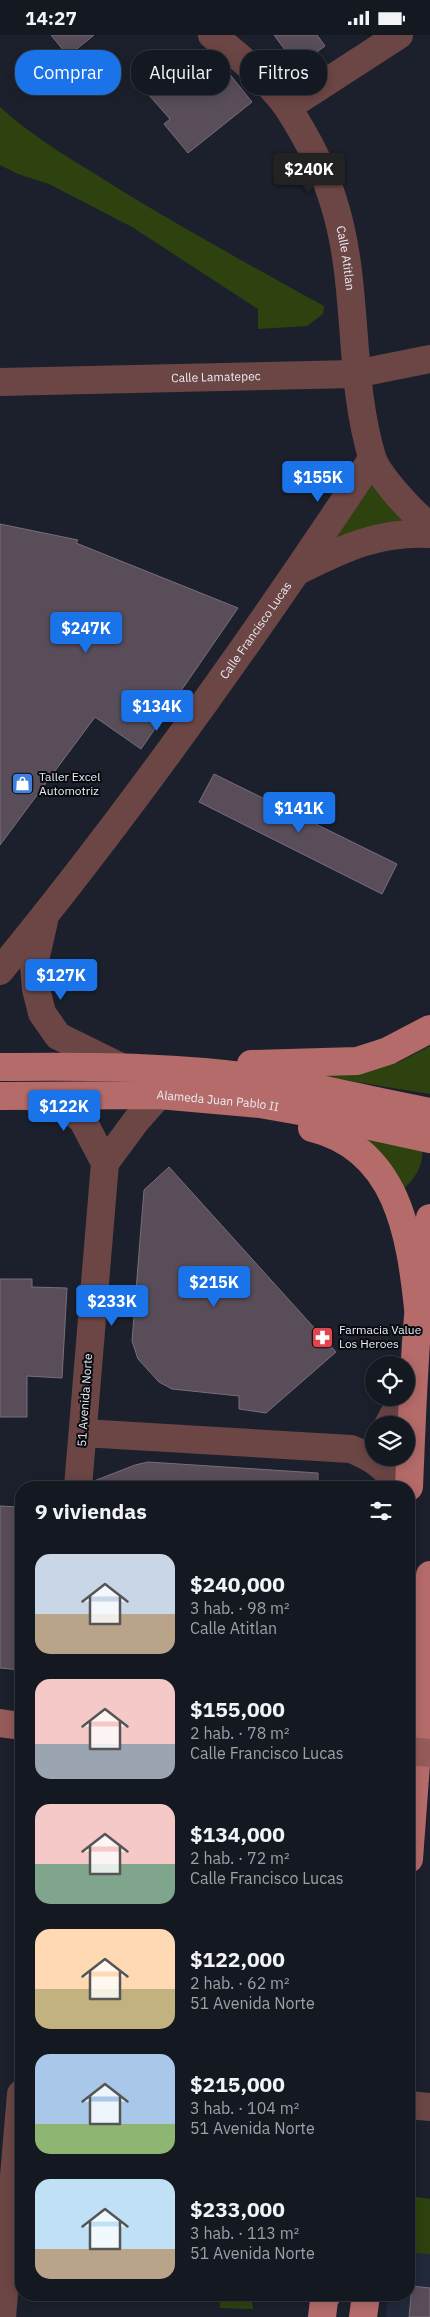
<!DOCTYPE html>
<html lang="es">
<head>
<meta charset="utf-8">
<style>
  :root { --surface:#141821; --page:#1d212a; --text:#f1f3f6; --muted:#9da0a5; --line:#33373f; --accent:#1a73e8 }
  body { margin:0; font-family:"IBM Plex Sans",sans-serif; background:var(--page); color:var(--text); height:100vh; display:flex; flex-direction:column; font-size:19px; white-space:nowrap }
  * { box-sizing:border-box; margin:0 }
  p { font-size:16px; color:var(--muted) }
  .icon { flex:none; width:28px; height:28px; fill:none; stroke:currentColor; stroke-width:2; stroke-linecap:round; stroke-linejoin:round }
  .map { position:relative; flex:1; overflow:hidden }
  .side { position:absolute; left:15px; top:1446px; width:400px; height:820px; display:flex; flex-direction:column; background:var(--surface); border-radius:20px; box-shadow:0 2px 12px #0003,0 0 0 1px var(--line) }
  .side>* { flex:none }
  .hud { position:absolute; left:15px; top:15px; width:400px; height:45px; display:flex; gap:10px }
  .controls { position:absolute; left:365px; top:1321px; display:grid; gap:10px }
  .controls a { display:grid; place-items:center; width:50px; height:50px; border-radius:50%; background:var(--surface); box-shadow:0 2px 12px #0003,0 0 0 1px var(--line); font-size:25px }
  .price { position:absolute; translate:-50% -42px; padding:0 11px; border-radius:5px; background:var(--accent); color:#fff; font-size:16px; line-height:32px; filter:drop-shadow(0 1px 2px #0008) }
  .price::after { content:''; position:absolute; left:50%; top:30px; width:15px; height:11px; margin-left:-8px; background:inherit; clip-path:polygon(0 0,100% 0,50% 100%) }
  .price.current { background:#222; color:#fff }
  ul { padding:0; list-style:none }
  li { display:flex; align-items:center; gap:15px; height:125px; padding:0 20px }
  li span { display:grid; place-items:center; flex:none; width:140px; height:100px; border-radius:15px; color:#555 }
  li>.icon { margin-inline-start:auto }
  span .icon { width:60px; height:60px; fill:#fffc; stroke-width:1 }
  li b { font-size:21px }
  h2 { display:flex; justify-content:space-between; align-items:center; height:60px; padding:0 20px; font-size:21px }
  .tag { padding:0 18px; border-radius:20px; background:var(--surface); box-shadow:0 2px 12px #0003,0 0 0 1px var(--line); font-size:18px; line-height:45px }
  .tag.current { background:var(--accent); color:#fff }
  .status { display:flex; justify-content:space-between; align-items:center; height:35px; padding:0 25px; background:var(--surface); direction:ltr }
  .status svg { height:14px; fill:currentColor }
  .map>svg:first-child { display:block }
  .built { fill:#22293a }
  .green { fill:#2e420f }
  .building { fill:#584d59; stroke:#796e7a }
  .lines { fill:none; stroke-linecap:round; stroke-linejoin:round }
  .street { stroke:#6b4645; stroke-width:28 }
  .secondary { stroke:#955b5a; stroke-width:28 }
  .primary { stroke:#b56b69; stroke-width:28 }
  .secondary-bridge { stroke:#955b5a; stroke-width:28 }
  .labels { text-anchor:middle; stroke-width:4; stroke-linejoin:round; paint-order:stroke }
  .street-label { font-size:12px; fill:#e9edf5; stroke:#080a0f }
  .poi-label { font-size:12px; fill:#e9edf5; stroke:#080a0f; text-anchor:start }
</style>
</head>
<body>
<div class="status"><b>14:27</b><svg viewBox="0 0 49 12"><path d="M0 12V9h3v3zM5 12V6h3v6zM10 12V3h3v9zM15 12V0h3v12zM26 1h20v11H26zM47 4h2v5h-2z"/></svg></div>
<div class="map">
<svg width="430" height="2282" viewBox="0 0 430 2282">
  <rect width="100%" height="100%" fill="#1b202c"/>
  <path class="built" d="M409 2161 430 2164V2282H386L388 2260H409Z"/>
  <path class="green" d="M0 72C36 105 78 128 119 154 186 195 255 233 324 271L323 279 307 291 258 294V274L132 192 49 149 18 139 0 130Z
    M373 438 418 493 335 505Z
    M430 1011V1059L313 1040 366 1037 399 1027Z
    M359 1095 423 1111C422 1133 418 1139 403 1155Z
    M409 2161 430 2164V2219L415 2218 409 2210Z
    M219 2260H240L252 2266 253 2274 220 2273Z"/>
  <path class="building" d="M51 0H94L68 21Z
    M274 0H317L325 11 297 31Z
    M190 25 211 50 228 37 252 67 188 118 164 89 170 84 148 59Z
    M0 489 78 505 76 508 238 573 141 714 95 682 0 810Z
    M214 739 397 829 382 859 199 767Z
    M169 1132 336 1317 266 1378 239 1374V1361L172 1354 159 1347 138 1324 132 1306 144 1155Z
    M0 1244H32V1252L67 1253 62 1343 27 1341V1382H0Z
    M148 1427 318 1438V1452H94V1446L135 1430Z
    M0 1471 21 1472V1635L0 1633Z
    M412 2251 430 2253V2282H409Z"/>
  <g class="lines">
    <g class="street">
      <path id="s1" d="M212 0C236 18 272 49 288 73 306 101 323 133 333 165 360 248 347 338 372 422 377 439 414 481 430 490"/>
      <path d="M288 72 399 0"/>
      <path id="s2" d="M0 347 355 339 430 324"/>
      <path d="M300 535C346 512 378 497 430 499"/>
      <path d="M44 886 34 930 36 954 42 978 58 1001 119 1031"/>
      <path id="s3" d="M0 936C134 772 256 600 372 424"/>
      <path d="M31 1062 72 1076 83 1086 105 1128 78 1452"/>
      <path d="M105 1128 136 1086 159 1060"/>
      <path d="M388 1390 403 1362"/>
      <path d="M83 1398 351 1414C371 1422 388 1432 397 1452"/>
      <path d="M409 2070 430 2072"/>
      <path d="M2 2282 21 2059"/>
    </g>
    <path class="secondary" d="M0 1688 21 1691"/>
    <g class="primary">
      <path d="M251 1029 357 1026 388 1016 430 994"/>
      <path d="M0 1032C95 1031 191 1031 285 1047 333 1056 382 1068 430 1077"/>
      <path id="s4" d="M0 1061 159 1060 260 1069 311 1078 430 1104"/>
      <path d="M312 1093C397 1114 410 1198 418 1273"/>
      <path d="M409 1452C413 1362 415 1272 430 1183"/>
      <path d="M409 1824 430 1540"/>
      <path d="M322 2282 324 2265 327 2260"/>
      <path d="M363 2282 366 2260"/>
    </g>
    <path class="secondary-bridge" d="M409 1716 430 1718"/>
  </g>
  <defs>
    <symbol id="shop-square" viewBox="-11 -11 22 22"><rect x="-9" y="-9" width="18" height="18" rx="4" fill="#3f7fe0" stroke="#080a0f"/><path d="M-5-2.5h2.3a2.7 3.5 0 0 1 5.4 0H5L5.5 6h-11ZM-1.5-2.5h3a1.5 2.3 0 0 0-3 0Z" fill="#fff"/></symbol>
    <symbol id="pharmacy-square" viewBox="-11 -11 22 22"><rect x="-9" y="-9" width="18" height="18" rx="4" fill="#e0444e" stroke="#080a0f"/><path d="M-2-6h4v4h4v4h-4v4h-4v-4h-4v-4h4Z" fill="#fff"/></symbol>
  </defs>
  <g fill-rule="evenodd">
    <use href="#shop-square" x="10" y="736" width="25" height="25"/>
    <use href="#pharmacy-square" x="310" y="1290" width="25" height="25"/>
  </g>
  <g class="labels">
    <g class="street-label">
      <text dy="4" stroke="none"><textPath href="#s1" startOffset="268">Calle Atitlan</textPath></text>
      <text dy="4" stroke="none"><textPath href="#s2" startOffset="216">Calle Lamatepec</textPath></text>
      <text dy="4" stroke="none"><textPath href="#s3" startOffset="426">Calle Francisco Lucas</textPath></text>
      <text dy="4" stroke="none"><textPath href="#s4" startOffset="218">Alameda Juan Pablo II</textPath></text>
      <text transform="translate(85 1365) rotate(-86)" y="4">51 Avenida Norte</text>
    </g>
    <g class="poi-label">
      <text x="39" y="746">Taller Excel<tspan x="39" dy="14">Automotriz</tspan></text>
      <text x="339" y="1299">Farmacia Value<tspan x="339" dy="14">Los Heroes</tspan></text>
    </g>
  </g>
</svg>
<div class="controls">
<a><svg class="icon" aria-label="locate" viewBox="0 0 24 24"><circle cx="12" cy="12" r="6"/><path d="M12 2v4M12 18v4M2 12h4M18 12h4"/></svg></a>
<a><svg class="icon" aria-label="layers" viewBox="0 0 24 24"><path d="M12 4l9 5-9 5-9-5zM3 14l9 5 9-5"/></svg></a>
</div>
<b class="price current" style="left:309px;top:160px">$240K</b>
<b class="price" style="left:318px;top:468px">$155K</b>
<b class="price" style="left:86px;top:619px">$247K</b>
<b class="price" style="left:157px;top:697px">$134K</b>
<b class="price" style="left:299px;top:799px">$141K</b>
<b class="price" style="left:61px;top:966px">$127K</b>
<b class="price" style="left:64px;top:1097px">$122K</b>
<b class="price" style="left:214px;top:1273px">$215K</b>
<b class="price" style="left:112px;top:1292px">$233K</b>
<div class="hud">
<a class="tag current">Comprar</a>
<a class="tag">Alquilar</a>
<a class="tag">Filtros</a>
</div>
<section class="side">
<h2>9 viviendas<svg class="icon" aria-label="filters" viewBox="0 0 24 24"><path d="M4 7h16M4 17h16"/><circle cx="9" cy="7" r="2"/><circle cx="15" cy="17" r="2"/></svg></h2>
<ul>
<li><span style="background:linear-gradient(#c9d6e8 60%,#b9a48a 0)"><svg class="icon" aria-label="home" viewBox="0 0 24 24"><path d="M3 11l9-7 9 7M6 9v11h12V9"/></svg></span><div><b>$240,000</b><p>3 hab. · 98 m²</p><p>Calle Atitlan</p></div></li>
<li><span style="background:linear-gradient(#f6c9c9 65%,#9aa5b1 0)"><svg class="icon" aria-label="home" viewBox="0 0 24 24"><path d="M3 11l9-7 9 7M6 9v11h12V9"/></svg></span><div><b>$155,000</b><p>2 hab. · 78 m²</p><p>Calle Francisco Lucas</p></div></li>
<li><span style="background:linear-gradient(#f6c9c9 60%,#7fa58c 0)"><svg class="icon" aria-label="home" viewBox="0 0 24 24"><path d="M3 11l9-7 9 7M6 9v11h12V9"/></svg></span><div><b>$134,000</b><p>2 hab. · 72 m²</p><p>Calle Francisco Lucas</p></div></li>
<li><span style="background:linear-gradient(#ffd9b3 60%,#c2b280 0)"><svg class="icon" aria-label="home" viewBox="0 0 24 24"><path d="M3 11l9-7 9 7M6 9v11h12V9"/></svg></span><div><b>$122,000</b><p>2 hab. · 62 m²</p><p>51 Avenida Norte</p></div></li>
<li><span style="background:linear-gradient(#a9c7e8 70%,#8fb573 0)"><svg class="icon" aria-label="home" viewBox="0 0 24 24"><path d="M3 11l9-7 9 7M6 9v11h12V9"/></svg></span><div><b>$215,000</b><p>3 hab. · 104 m²</p><p>51 Avenida Norte</p></div></li>
<li><span style="background:linear-gradient(#bfe0f5 70%,#b9a48a 0)"><svg class="icon" aria-label="home" viewBox="0 0 24 24"><path d="M3 11l9-7 9 7M6 9v11h12V9"/></svg></span><div><b>$233,000</b><p>3 hab. · 113 m²</p><p>51 Avenida Norte</p></div></li>
</ul>
</section>
</div>
</body>
</html>
